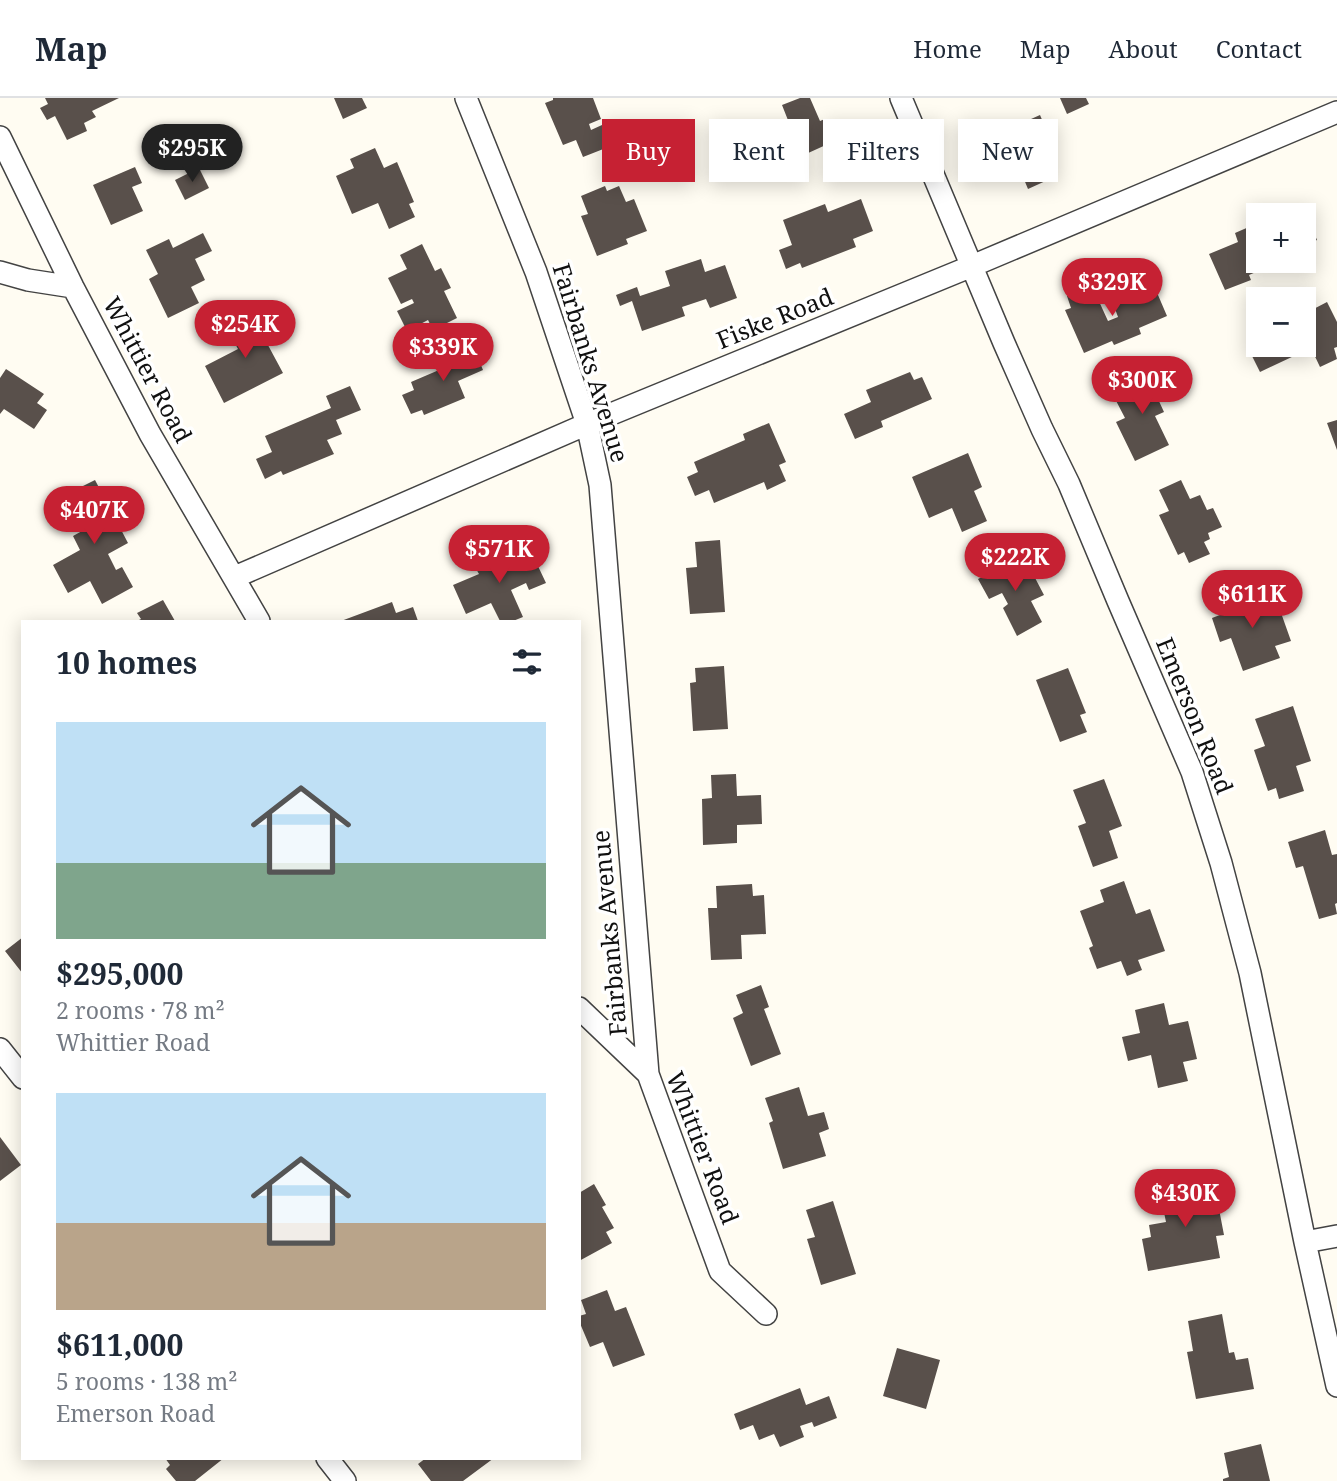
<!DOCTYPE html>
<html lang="en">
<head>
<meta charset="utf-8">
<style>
  :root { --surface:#fff; --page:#f2f2f3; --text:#1f2937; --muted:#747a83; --line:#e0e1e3; --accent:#c62133 }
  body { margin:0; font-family:"Noto Serif",serif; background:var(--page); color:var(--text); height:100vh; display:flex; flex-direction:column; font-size:26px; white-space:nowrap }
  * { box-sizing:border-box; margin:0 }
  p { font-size:23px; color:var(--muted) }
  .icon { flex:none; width:38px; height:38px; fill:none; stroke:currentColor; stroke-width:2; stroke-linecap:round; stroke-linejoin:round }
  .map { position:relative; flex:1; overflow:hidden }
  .sheet { position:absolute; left:21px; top:522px; width:560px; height:840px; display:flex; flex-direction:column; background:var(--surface); border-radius:0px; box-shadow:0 4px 18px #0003 }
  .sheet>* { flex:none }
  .hud { position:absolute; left:602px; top:21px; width:630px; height:63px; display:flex; gap:14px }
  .controls { position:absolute; left:1246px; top:105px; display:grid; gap:14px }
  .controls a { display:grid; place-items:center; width:70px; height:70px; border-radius:0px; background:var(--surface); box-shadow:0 4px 18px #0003; font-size:35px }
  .price { position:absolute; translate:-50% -60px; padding:0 16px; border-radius:24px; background:var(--accent); color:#fff; font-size:23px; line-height:46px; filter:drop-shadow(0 2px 4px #0008) }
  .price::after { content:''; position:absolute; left:50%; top:42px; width:21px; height:16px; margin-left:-10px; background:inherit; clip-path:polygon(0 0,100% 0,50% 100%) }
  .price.on { background:#222; color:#fff }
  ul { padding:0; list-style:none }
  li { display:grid; align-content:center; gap:14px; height:371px; padding:0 35px }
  li span { display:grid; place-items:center; height:217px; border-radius:0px; color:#555 }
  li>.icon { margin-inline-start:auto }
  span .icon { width:126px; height:126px; fill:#fffc; stroke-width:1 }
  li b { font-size:30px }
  h2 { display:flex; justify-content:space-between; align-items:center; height:84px; padding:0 35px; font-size:30px }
  .pill { padding:0 24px; border-radius:0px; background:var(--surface); box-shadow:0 4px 18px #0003; font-size:24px; line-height:63px }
  .pill.on { background:var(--accent); color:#fff }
  header { display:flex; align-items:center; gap:42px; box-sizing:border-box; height:98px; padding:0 35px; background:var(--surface); border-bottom:2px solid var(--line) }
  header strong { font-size:33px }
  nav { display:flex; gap:38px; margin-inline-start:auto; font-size:24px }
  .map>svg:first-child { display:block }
  .building { fill:#59504b }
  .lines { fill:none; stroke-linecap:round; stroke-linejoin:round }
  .minor-casing { stroke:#434343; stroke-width:24 }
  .minor { stroke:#fff; stroke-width:21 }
  .labels { text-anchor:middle; stroke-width:7; stroke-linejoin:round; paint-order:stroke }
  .street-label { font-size:24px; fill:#101010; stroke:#fff }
</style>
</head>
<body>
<header>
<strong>Map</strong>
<nav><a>Home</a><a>Map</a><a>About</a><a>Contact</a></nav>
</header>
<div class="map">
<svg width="1337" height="1383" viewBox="0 0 1337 1383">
  <rect width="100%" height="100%" fill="#fffcf2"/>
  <path class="building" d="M45 0H119L92 13 96 19 84 25 87 33 67 42 55 18 47 22 40 10 48 6Z
    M334 0H362L367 10 343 21Z
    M553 0H593L601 21 589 26 591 32 602 27 611 48 583 59 576 42 563 47 545 5 553 2Z
    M800 0H810L820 23 825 21 830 35 824 38 828 46 806 56 801 43 797 45 782 7Z
    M1060 0H1086L1089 6 1067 16Z
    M1040 17 1049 38 1035 45 1050 81 1028 91 1023 79 1019 80 1005 49 1010 47 1004 33Z
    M668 47 692 55 688 68 663 60Z
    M375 50 384 70 397 64 414 104 409 106 415 119 389 131 378 105 352 116 336 78 354 70 350 61Z
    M135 69 142 85 132 89 143 113 111 127 93 87Z
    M199 70 209 90 185 102 175 82Z
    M605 88 607 93 619 88 626 104 634 101 647 133 626 141 628 146 597 158 581 118 588 116 581 98Z
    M861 101 873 133 853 141 856 149 802 170 800 165 786 171 779 152 792 147 783 122 825 106 828 114Z
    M1308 121 1317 142 1304 148V123Z
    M1258 125V163H1282L1249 177 1251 182 1225 192 1209 156 1238 144 1235 135Z
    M203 135 212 153 195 161 205 182 191 189 199 205 168 220 149 181 158 176 146 152 169 141 173 150Z
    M422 146 435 173 441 170 451 190 444 193 457 220 433 232 428 222 407 233 397 213 414 205 412 201 401 206 388 180 407 171 400 157Z
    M701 161 705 174 725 167 737 200 710 210 706 201 682 209 685 218 642 233 632 203 620 208 616 197 637 189 640 198 670 188 665 173Z
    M1085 190 1090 202 1097 199 1108 223 1118 219 1114 208 1155 190 1167 218 1139 230 1141 236 1114 247 1112 243 1084 255 1065 212 1071 210 1067 198Z
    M1327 204 1337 224V249L1334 250 1337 261 1320 269 1311 250 1260 274 1249 252 1260 247H1304V216Z
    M257 213 268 233 262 236 283 275 224 305 205 268 238 251 226 229Z
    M473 248 483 272 458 283 465 300 424 317 422 312 411 316 402 297 414 292 411 284 446 269 443 261Z
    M6 271 44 296 37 305 47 312 34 331 4 311 0 316V280Z
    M910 274 914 282 922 279 932 301 881 323 883 329 855 341 844 316 871 304 866 292Z
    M1156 274 1167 297 1158 301 1164 314 1155 318 1169 347 1135 363 1116 324 1125 320 1112 295Z
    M350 288 361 312 336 322 342 336 327 342 334 356 283 377 281 373 265 381 256 361 272 354 265 338 331 310 326 298Z
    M1337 322V352L1327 325Z
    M769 325 786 364 779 367 786 383 767 392 764 384 714 405 709 392 695 398 687 379 698 374 694 364 745 342 743 336Z
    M968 355 982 389 974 393 987 423 962 434 952 410 929 420 912 379Z
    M95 382 128 445 108 456 116 472 122 469 133 489 102 506 90 483 68 495 53 467 80 452 73 438 82 433 63 398Z
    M1181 382 1190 401 1200 397 1207 412 1213 410 1222 429 1208 435 1210 441 1204 444 1210 456 1189 465 1184 454 1178 457 1159 417 1169 413 1159 392Z
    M720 442 725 514 690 516 686 470 697 469 695 444Z
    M518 450 527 471 537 466 546 485 529 492 526 485 511 492 523 519 513 523H500L491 505 466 516 453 487 479 476 475 469Z
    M1023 457 1044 497 1031 503 1042 524 1017 538 1003 510 1008 506 1002 495 989 501 978 481Z
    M1248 492 1253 504 1268 498 1274 514 1280 512 1291 543 1275 548 1280 560 1243 573 1231 540 1220 544 1212 520 1233 512 1228 499Z
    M163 502 175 523H137L141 521 137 515Z
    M392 504 396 515 413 509 418 523H341Z
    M724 568 728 631 693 633 690 585 696 584 695 570Z
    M1068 570 1086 615 1080 617 1087 634 1060 644 1036 582Z
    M1293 608 1311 663 1296 668 1304 693 1279 701 1276 690 1268 693 1254 652 1265 648 1255 621Z
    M736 676 737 698 761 697 762 726 737 727V745L703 747 702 701 712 700 711 677Z
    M1104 681 1122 728 1109 733 1118 760 1093 769 1078 728 1086 725 1073 692Z
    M1325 732 1332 757 1337 756V805L1335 806 1337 816 1319 821 1303 768 1296 770 1288 744Z
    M1124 783 1136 816 1150 811 1165 853 1138 862 1142 872 1127 878 1121 863 1097 871 1089 850 1093 848 1080 813 1104 804 1100 792Z
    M752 786 753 798 764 797 766 836 741 837 742 861 711 862 708 810H717L716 788Z
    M23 839V876L5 853Z
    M761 887 769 909 764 911 781 956 751 968 733 920 743 915 736 897Z
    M1164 905 1169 927 1188 923 1197 961 1183 964 1188 983 1158 990 1151 957 1128 963 1122 939 1140 935 1135 912Z
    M799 989 808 1018 824 1014 829 1031 819 1035 826 1058 783 1071 769 1025 773 1023 765 1000Z
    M0 1039 21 1067 0 1083Z
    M1214 1085 1224 1137 1216 1138 1220 1160 1148 1173 1142 1141 1151 1139 1149 1127 1166 1124 1160 1095Z
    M594 1086 606 1107 602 1109 614 1130 606 1134 612 1145 579 1163V1095Z
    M833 1103 856 1176 821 1187 807 1141 815 1139 806 1112Z
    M607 1192 615 1213 626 1209 645 1257 613 1269 603 1244 590 1249 579 1223V1218L586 1216 581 1202Z
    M1222 1216 1229 1255 1234 1254 1236 1262 1248 1260 1254 1291 1196 1301 1187 1254 1193 1253 1188 1223Z
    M897 1250 940 1262 926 1311 883 1298Z
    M800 1290 806 1307 829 1298 837 1320 814 1329 812 1324 800 1328 804 1339 780 1349 774 1336 759 1342 753 1327 740 1332 734 1316Z
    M1261 1346 1270 1383H1223V1381L1229 1379 1224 1355Z
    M165 1360H224L195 1383H176L166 1371 170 1367Z
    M426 1360H494L463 1383H431L418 1366Z"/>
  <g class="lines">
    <defs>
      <path id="minor" d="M466 0 536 174 587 326 600 387 648 976
        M901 0 1004 245 1042 331 1069 386 1118 503 1192 674 1221 765 1250 875 1305 1144 1337 1288
        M0 39 73 189 150 336 259 523
        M0 174 28 182 73 189
        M235 479 587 326 972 168 1337 14
        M579 910 648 976 720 1173 766 1216
        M0 951 23 980
        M1305 1144 1337 1138
        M327 1360 345 1383"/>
    </defs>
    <use href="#minor" class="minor-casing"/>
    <use href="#minor" class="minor"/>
  </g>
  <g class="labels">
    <g class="street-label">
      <text transform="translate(775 221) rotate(-22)" y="8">Fiske Road</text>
      <text transform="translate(590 265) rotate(73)" y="8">Fairbanks Avenue</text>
      <text transform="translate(147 272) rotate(62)" y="8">Whittier Road</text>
      <text transform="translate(1194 618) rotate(68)" y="8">Emerson Road</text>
      <text transform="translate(610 835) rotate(-95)" y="8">Fairbanks Avenue</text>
      <text transform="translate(702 1050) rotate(69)" y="8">Whittier Road</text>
    </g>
  </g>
</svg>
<div class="controls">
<a>+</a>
<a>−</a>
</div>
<b class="price on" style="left:192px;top:86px">$295K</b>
<b class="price" style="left:1112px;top:220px">$329K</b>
<b class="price" style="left:245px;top:262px">$254K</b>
<b class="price" style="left:443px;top:285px">$339K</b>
<b class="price" style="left:1142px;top:318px">$300K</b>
<b class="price" style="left:94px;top:448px">$407K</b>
<b class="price" style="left:499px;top:487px">$571K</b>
<b class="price" style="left:1015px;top:495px">$222K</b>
<b class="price" style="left:1252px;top:532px">$611K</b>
<b class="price" style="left:1185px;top:1131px">$430K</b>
<div class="hud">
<a class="pill on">Buy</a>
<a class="pill">Rent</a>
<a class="pill">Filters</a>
<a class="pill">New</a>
</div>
<section class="sheet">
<h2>10 homes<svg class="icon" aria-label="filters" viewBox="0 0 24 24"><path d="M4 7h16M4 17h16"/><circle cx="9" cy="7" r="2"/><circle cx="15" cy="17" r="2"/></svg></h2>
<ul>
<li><span style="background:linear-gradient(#bfe0f5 65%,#7fa58c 0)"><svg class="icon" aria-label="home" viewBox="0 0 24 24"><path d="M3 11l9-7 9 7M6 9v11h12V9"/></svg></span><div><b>$295,000</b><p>2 rooms · 78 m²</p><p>Whittier Road</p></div></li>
<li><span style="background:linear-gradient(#bfe0f5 60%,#b9a48a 0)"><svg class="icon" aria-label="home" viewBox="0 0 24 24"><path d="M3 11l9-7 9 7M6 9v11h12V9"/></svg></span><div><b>$611,000</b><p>5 rooms · 138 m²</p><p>Emerson Road</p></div></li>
</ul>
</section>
</div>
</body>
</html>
